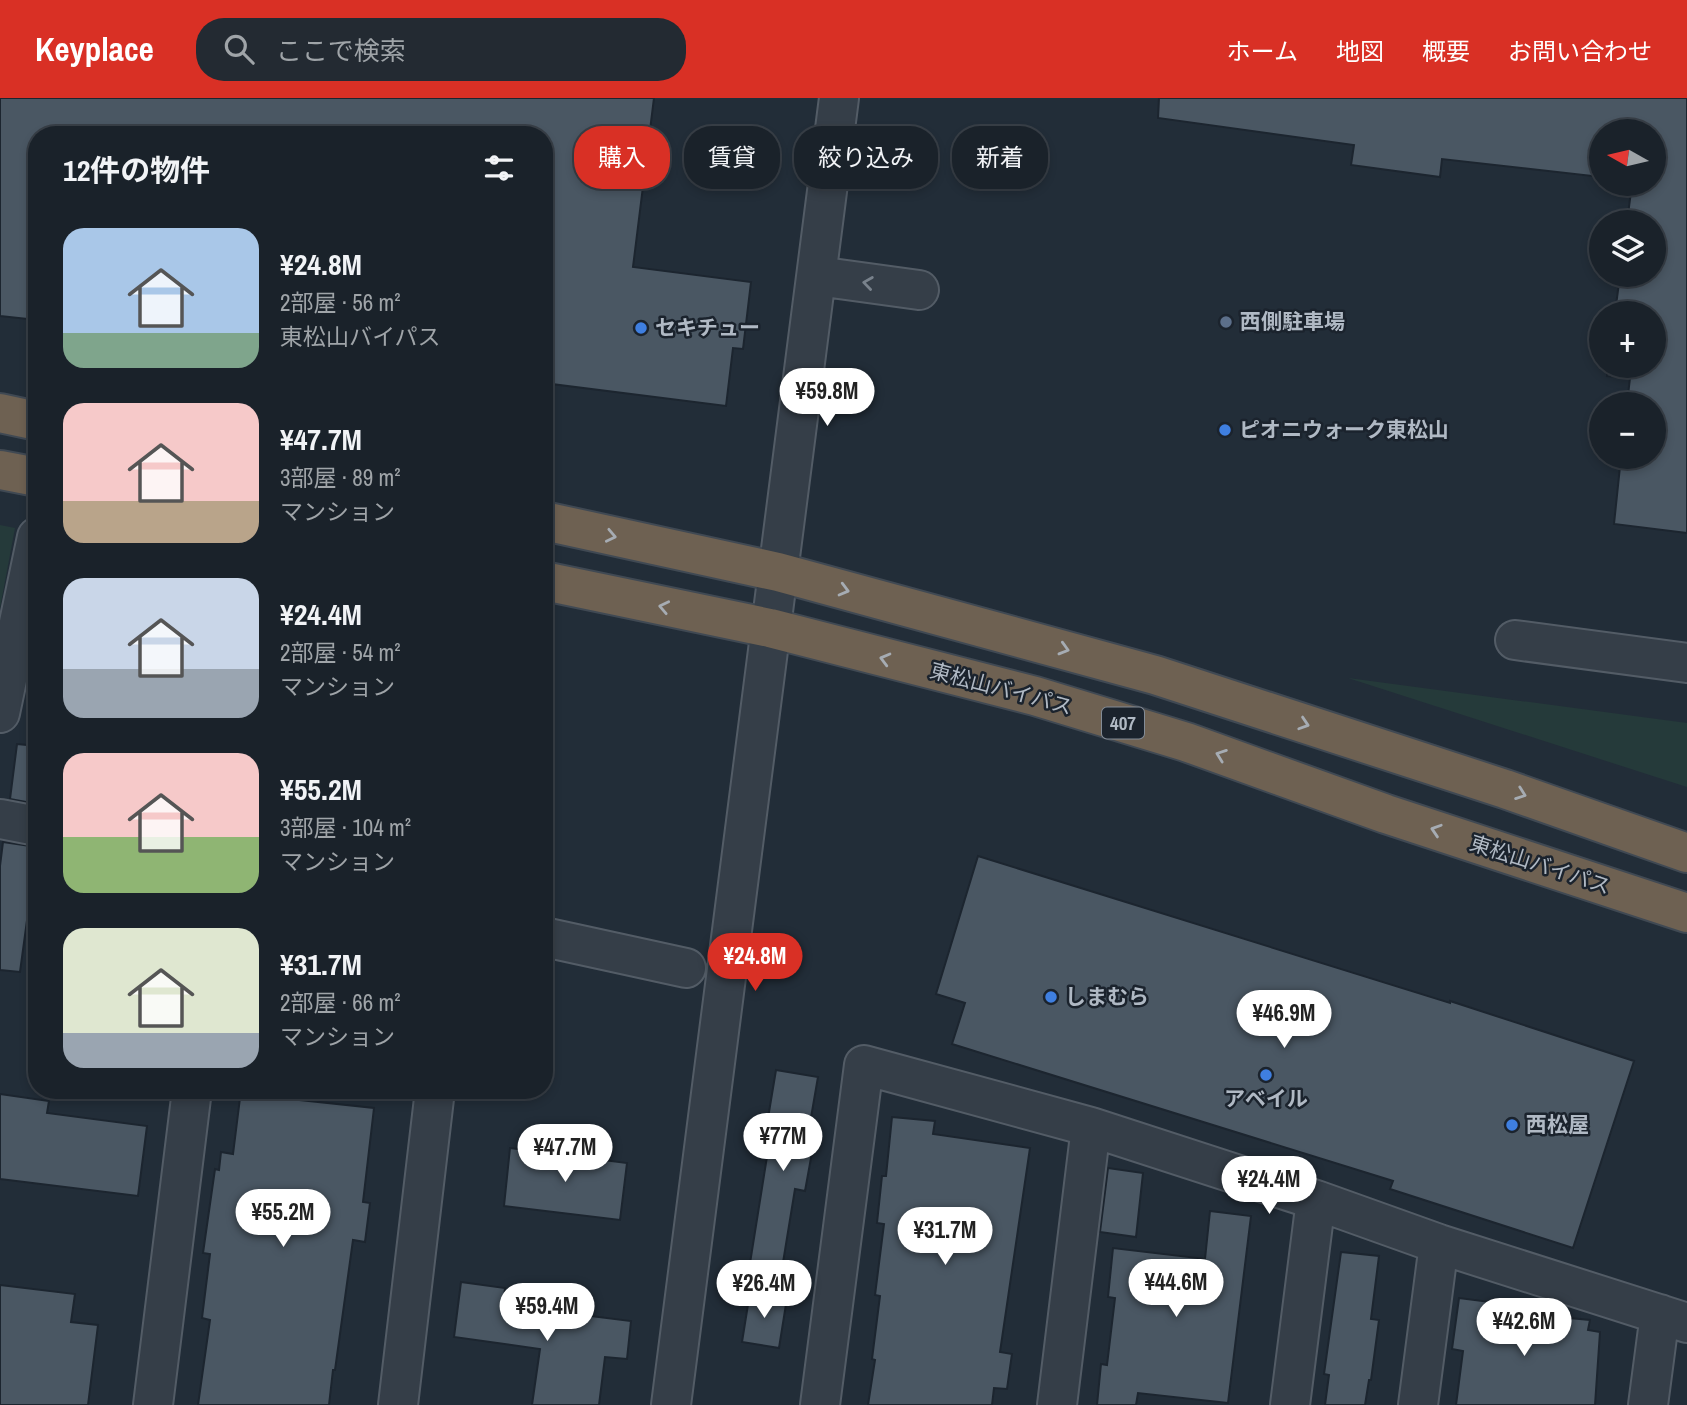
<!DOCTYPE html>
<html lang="ja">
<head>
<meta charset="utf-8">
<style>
  :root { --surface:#1a222a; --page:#232a32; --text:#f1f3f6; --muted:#9fa4a8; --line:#383f47; --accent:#d93025 }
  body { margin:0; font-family:"Archivo Narrow","Noto Sans JP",sans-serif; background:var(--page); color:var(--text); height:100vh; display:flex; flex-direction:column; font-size:26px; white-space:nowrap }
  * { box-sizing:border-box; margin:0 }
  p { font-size:23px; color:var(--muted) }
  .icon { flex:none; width:38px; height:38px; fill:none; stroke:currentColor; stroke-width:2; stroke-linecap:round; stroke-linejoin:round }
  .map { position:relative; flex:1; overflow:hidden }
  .side { position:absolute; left:28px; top:28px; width:525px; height:973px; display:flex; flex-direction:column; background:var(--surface); border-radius:28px; box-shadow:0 4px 10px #0003,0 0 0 2px var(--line) }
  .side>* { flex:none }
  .guide { position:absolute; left:574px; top:28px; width:665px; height:63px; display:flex; gap:14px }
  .needle { width:46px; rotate:278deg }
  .fabs { position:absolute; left:1589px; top:21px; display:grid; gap:14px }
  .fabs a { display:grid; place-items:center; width:77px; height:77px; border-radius:50%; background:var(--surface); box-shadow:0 4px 10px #0003,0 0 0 2px var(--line); font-size:35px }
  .price { position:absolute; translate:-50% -60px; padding:0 16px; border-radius:24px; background:#fff; color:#222; font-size:23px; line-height:46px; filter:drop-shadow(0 2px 4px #0008) }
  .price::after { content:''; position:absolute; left:50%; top:42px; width:21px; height:16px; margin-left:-10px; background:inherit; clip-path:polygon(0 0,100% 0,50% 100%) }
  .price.current { background:var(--accent); color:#fff }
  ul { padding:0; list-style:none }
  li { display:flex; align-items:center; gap:21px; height:175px; padding:0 35px }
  li span { display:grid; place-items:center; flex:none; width:196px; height:140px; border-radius:21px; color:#555 }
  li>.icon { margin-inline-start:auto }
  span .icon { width:84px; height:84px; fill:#fffc; stroke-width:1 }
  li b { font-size:30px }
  h2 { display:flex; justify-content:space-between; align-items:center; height:84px; padding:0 35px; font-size:30px }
  .chip { padding:0 24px; border-radius:28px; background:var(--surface); box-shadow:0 4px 10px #0003,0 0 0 2px var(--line); font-size:24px; line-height:63px }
  .chip.current { background:var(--accent); color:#fff }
  header { display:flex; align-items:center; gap:42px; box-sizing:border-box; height:98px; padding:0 35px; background:var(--accent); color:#fff }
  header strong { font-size:33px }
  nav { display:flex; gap:38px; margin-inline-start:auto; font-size:24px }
  .search { width:490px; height:63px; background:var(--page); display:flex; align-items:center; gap:18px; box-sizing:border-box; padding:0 24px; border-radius:28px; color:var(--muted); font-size:26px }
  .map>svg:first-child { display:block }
  .green { fill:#253a3a }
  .building { fill:#4a5763; stroke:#1c252f; stroke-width:2 }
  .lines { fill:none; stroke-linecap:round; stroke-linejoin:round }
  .minor-casing { stroke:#535c66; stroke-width:42 }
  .highway-casing { stroke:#404953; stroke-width:42 }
  .minor { stroke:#353e48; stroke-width:38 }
  .highway { stroke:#6e6152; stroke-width:38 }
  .oneway { stroke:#79828c }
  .oneway2 { stroke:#a6acb3 }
  .service-dot { fill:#5c6f8a; stroke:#1b232d; stroke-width:2.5 }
  .shop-dot { fill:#3f7fe0; stroke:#1b232d; stroke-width:2.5 }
  .labels { text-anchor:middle; stroke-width:5; stroke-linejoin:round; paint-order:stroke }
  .shield { fill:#1b232d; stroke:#838c97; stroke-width:2 }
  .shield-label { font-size:19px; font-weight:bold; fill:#b0b9c4 }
  .poi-label { font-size:21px; font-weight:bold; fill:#b0b9c4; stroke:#1b232d; text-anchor:start }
  .street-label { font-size:21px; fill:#b0b9c4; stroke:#1b232d }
</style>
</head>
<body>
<header>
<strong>Keyplace</strong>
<div class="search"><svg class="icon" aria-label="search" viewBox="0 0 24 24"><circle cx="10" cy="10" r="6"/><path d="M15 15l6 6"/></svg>ここで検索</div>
<nav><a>ホーム</a><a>地図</a><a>概要</a><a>お問い合わせ</a></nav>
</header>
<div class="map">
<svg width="1687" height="1307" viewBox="0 0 1687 1307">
  <rect width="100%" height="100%" fill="#222d38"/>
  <path class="green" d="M0 427 15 430 0 510Z
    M1348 580 1687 625V689Z"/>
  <path class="building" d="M0 0H654L633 169 751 184 743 251 733 250 726 308 544 285V37H37V222L0 218Z
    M1159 0H1687V435L1614 426 1621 359H1654V306H1627L1630 280 1607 278 1608 268H1654V215H1615L1620 177H1654V124H1627L1632 86H1654V33H1601V79L1442 61 1440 79 1351 67 1354 47 1158 20Z
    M17 646 37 648V706L10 701Z
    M3 744 37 749 20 874 0 872V768Z
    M978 758 1450 905V903L1634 963 1573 1150 1390 1091 1393 1083 952 946 965 905 936 896Z
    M776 972 818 979 808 1037 815 1038 805 1093 795 1091 779 1189 747 1184 773 1021 768 1020Z
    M241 992H292L291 1001 374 1010 363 1104 370 1105 365 1144 353 1142 335 1272H333L329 1307H198L210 1222 202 1220 210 1156 203 1155 215 1071 219 1072 221 1054 233 1056Z
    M0 996 49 1003 47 1015 147 1028 138 1098 0 1081Z
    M892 1019 935 1023 933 1036 1030 1050 1000 1254 1012 1256 1007 1291 994 1290 992 1307H868L875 1262 872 1261 880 1198 875 1197 884 1126 877 1125 882 1078H886Z
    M510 1050 627 1065 620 1122 504 1108Z
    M1108 1070 1143 1075 1136 1139 1100 1134Z
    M1210 1113 1251 1118 1228 1305 1138 1295 1136 1307H1097L1101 1266 1107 1267 1115 1200 1108 1199 1113 1150 1205 1161Z
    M1341 1154 1379 1158 1371 1221 1379 1222 1371 1282H1369L1365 1307H1325L1329 1277 1324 1276Z
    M461 1184 505 1190 503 1207 631 1223 627 1261 605 1259 599 1307H532L540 1251 454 1239Z
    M0 1187 75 1196 71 1224 98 1227 88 1307H0Z
    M750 1194 787 1200 779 1250 742 1244Z
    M1459 1200 1506 1206 1505 1214 1590 1222 1588 1232 1600 1234 1595 1307H1456L1463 1253 1452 1251Z"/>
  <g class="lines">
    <defs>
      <path id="minor" d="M817 178 919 192
        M1515 542 1687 565
        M0 615 37 439
        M0 721 37 728
        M544 839 686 870
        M153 1307 192 992
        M398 1307 435 992
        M671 1307 839 0
        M820 1307 864 967 1091 1029 1316 1102 1439 1146 1687 1225
        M1057 1307 1091 1029
        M1290 1307 1316 1102
        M1418 1307 1439 1146
        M1648 1307 1660 1216"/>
      <path id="highway" d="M0 315 37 323
        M0 372 37 379
        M544 423 778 474 1155 577 1505 691 1687 755
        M544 483 770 530 1035 598 1186 644 1386 716 1687 815"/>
    </defs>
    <use href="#minor" class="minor-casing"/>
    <use href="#highway" class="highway-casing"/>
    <use href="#minor" class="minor"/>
    <use href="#highway" class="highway"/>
  </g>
  <defs><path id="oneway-chevron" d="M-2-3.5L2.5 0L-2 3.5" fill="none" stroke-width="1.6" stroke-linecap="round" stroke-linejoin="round" transform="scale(1.75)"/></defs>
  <use class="oneway" href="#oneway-chevron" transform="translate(868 185) rotate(-172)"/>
  <g class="oneway2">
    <use href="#oneway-chevron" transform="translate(611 438) rotate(12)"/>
    <use href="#oneway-chevron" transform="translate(844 492) rotate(15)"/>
    <use href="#oneway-chevron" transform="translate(664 509) rotate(-168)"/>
    <use href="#oneway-chevron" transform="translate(1064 551) rotate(16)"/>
    <use href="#oneway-chevron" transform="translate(885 561) rotate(-165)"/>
    <use href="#oneway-chevron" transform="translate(1304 626) rotate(18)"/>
    <use href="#oneway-chevron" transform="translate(1221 657) rotate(-160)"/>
    <use href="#oneway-chevron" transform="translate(1521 696) rotate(20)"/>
    <use href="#oneway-chevron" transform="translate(1436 732) rotate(-162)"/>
  </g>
  <circle class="service-dot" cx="1226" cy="224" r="7"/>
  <g class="shop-dot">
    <circle cx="641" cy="230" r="7"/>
    <circle cx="1225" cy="332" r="7"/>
    <circle cx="1051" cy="899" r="7"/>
    <circle cx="1266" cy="977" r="7"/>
    <circle cx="1512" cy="1027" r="7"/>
  </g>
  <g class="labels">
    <rect class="shield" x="1102" y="609.5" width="42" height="31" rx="5"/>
    <g class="shield-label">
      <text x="1123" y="632">407</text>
    </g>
    <g class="poi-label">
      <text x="1240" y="231">西側駐車場</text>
      <text x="655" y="237">セキチュー</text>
      <text x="1239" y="339">ピオニウォーク東松山</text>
      <text x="1065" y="906">しまむら</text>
      <text x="1266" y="1008" text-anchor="middle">アベイル</text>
      <text x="1526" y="1034">西松屋</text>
    </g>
    <g class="street-label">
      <text transform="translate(1001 591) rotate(15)" y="7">東松山バイパス</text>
      <text transform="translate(1540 767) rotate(18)" y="7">東松山バイパス</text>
    </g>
  </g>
</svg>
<div class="fabs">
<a><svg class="needle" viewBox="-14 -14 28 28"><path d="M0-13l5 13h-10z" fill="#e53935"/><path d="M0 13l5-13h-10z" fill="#9fa4a8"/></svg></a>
<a><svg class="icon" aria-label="layers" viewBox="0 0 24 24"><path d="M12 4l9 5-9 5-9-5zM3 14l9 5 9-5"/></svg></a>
<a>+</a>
<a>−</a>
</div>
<b class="price" style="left:827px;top:330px">¥59.8M</b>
<b class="price current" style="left:755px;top:895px">¥24.8M</b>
<b class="price" style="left:1284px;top:952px">¥46.9M</b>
<b class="price" style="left:783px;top:1075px">¥77M</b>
<b class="price" style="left:565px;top:1086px">¥47.7M</b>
<b class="price" style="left:1269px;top:1118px">¥24.4M</b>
<b class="price" style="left:283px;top:1151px">¥55.2M</b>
<b class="price" style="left:945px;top:1169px">¥31.7M</b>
<b class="price" style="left:1176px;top:1221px">¥44.6M</b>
<b class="price" style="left:764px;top:1222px">¥26.4M</b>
<b class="price" style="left:547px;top:1245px">¥59.4M</b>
<b class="price" style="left:1524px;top:1260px">¥42.6M</b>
<div class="guide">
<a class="chip current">購入</a>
<a class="chip">賃貸</a>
<a class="chip">絞り込み</a>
<a class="chip">新着</a>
</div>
<section class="side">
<h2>12件の物件<svg class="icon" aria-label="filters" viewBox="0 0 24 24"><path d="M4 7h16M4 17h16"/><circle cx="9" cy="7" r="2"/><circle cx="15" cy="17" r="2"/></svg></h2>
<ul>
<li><span style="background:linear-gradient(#a9c7e8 75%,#7fa58c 0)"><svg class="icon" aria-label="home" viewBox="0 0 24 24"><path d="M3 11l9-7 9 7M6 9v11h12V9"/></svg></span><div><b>¥24.8M</b><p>2部屋 · 56 m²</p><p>東松山バイパス</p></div></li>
<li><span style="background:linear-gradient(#f6c9c9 70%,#b9a48a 0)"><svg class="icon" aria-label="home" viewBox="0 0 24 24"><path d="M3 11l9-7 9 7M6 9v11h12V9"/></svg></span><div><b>¥47.7M</b><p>3部屋 · 89 m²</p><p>マンション</p></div></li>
<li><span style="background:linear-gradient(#c9d6e8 65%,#9aa5b1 0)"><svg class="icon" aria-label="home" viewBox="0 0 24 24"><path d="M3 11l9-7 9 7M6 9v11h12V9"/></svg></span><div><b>¥24.4M</b><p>2部屋 · 54 m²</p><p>マンション</p></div></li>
<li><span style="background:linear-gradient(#f6c9c9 60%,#8fb573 0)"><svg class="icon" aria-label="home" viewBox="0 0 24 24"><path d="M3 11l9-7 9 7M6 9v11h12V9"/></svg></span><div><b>¥55.2M</b><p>3部屋 · 104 m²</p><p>マンション</p></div></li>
<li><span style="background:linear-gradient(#dfe7d0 75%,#9aa5b1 0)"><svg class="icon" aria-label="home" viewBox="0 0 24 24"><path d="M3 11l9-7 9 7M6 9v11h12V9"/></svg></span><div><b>¥31.7M</b><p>2部屋 · 66 m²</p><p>マンション</p></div></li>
</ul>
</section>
</div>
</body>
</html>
